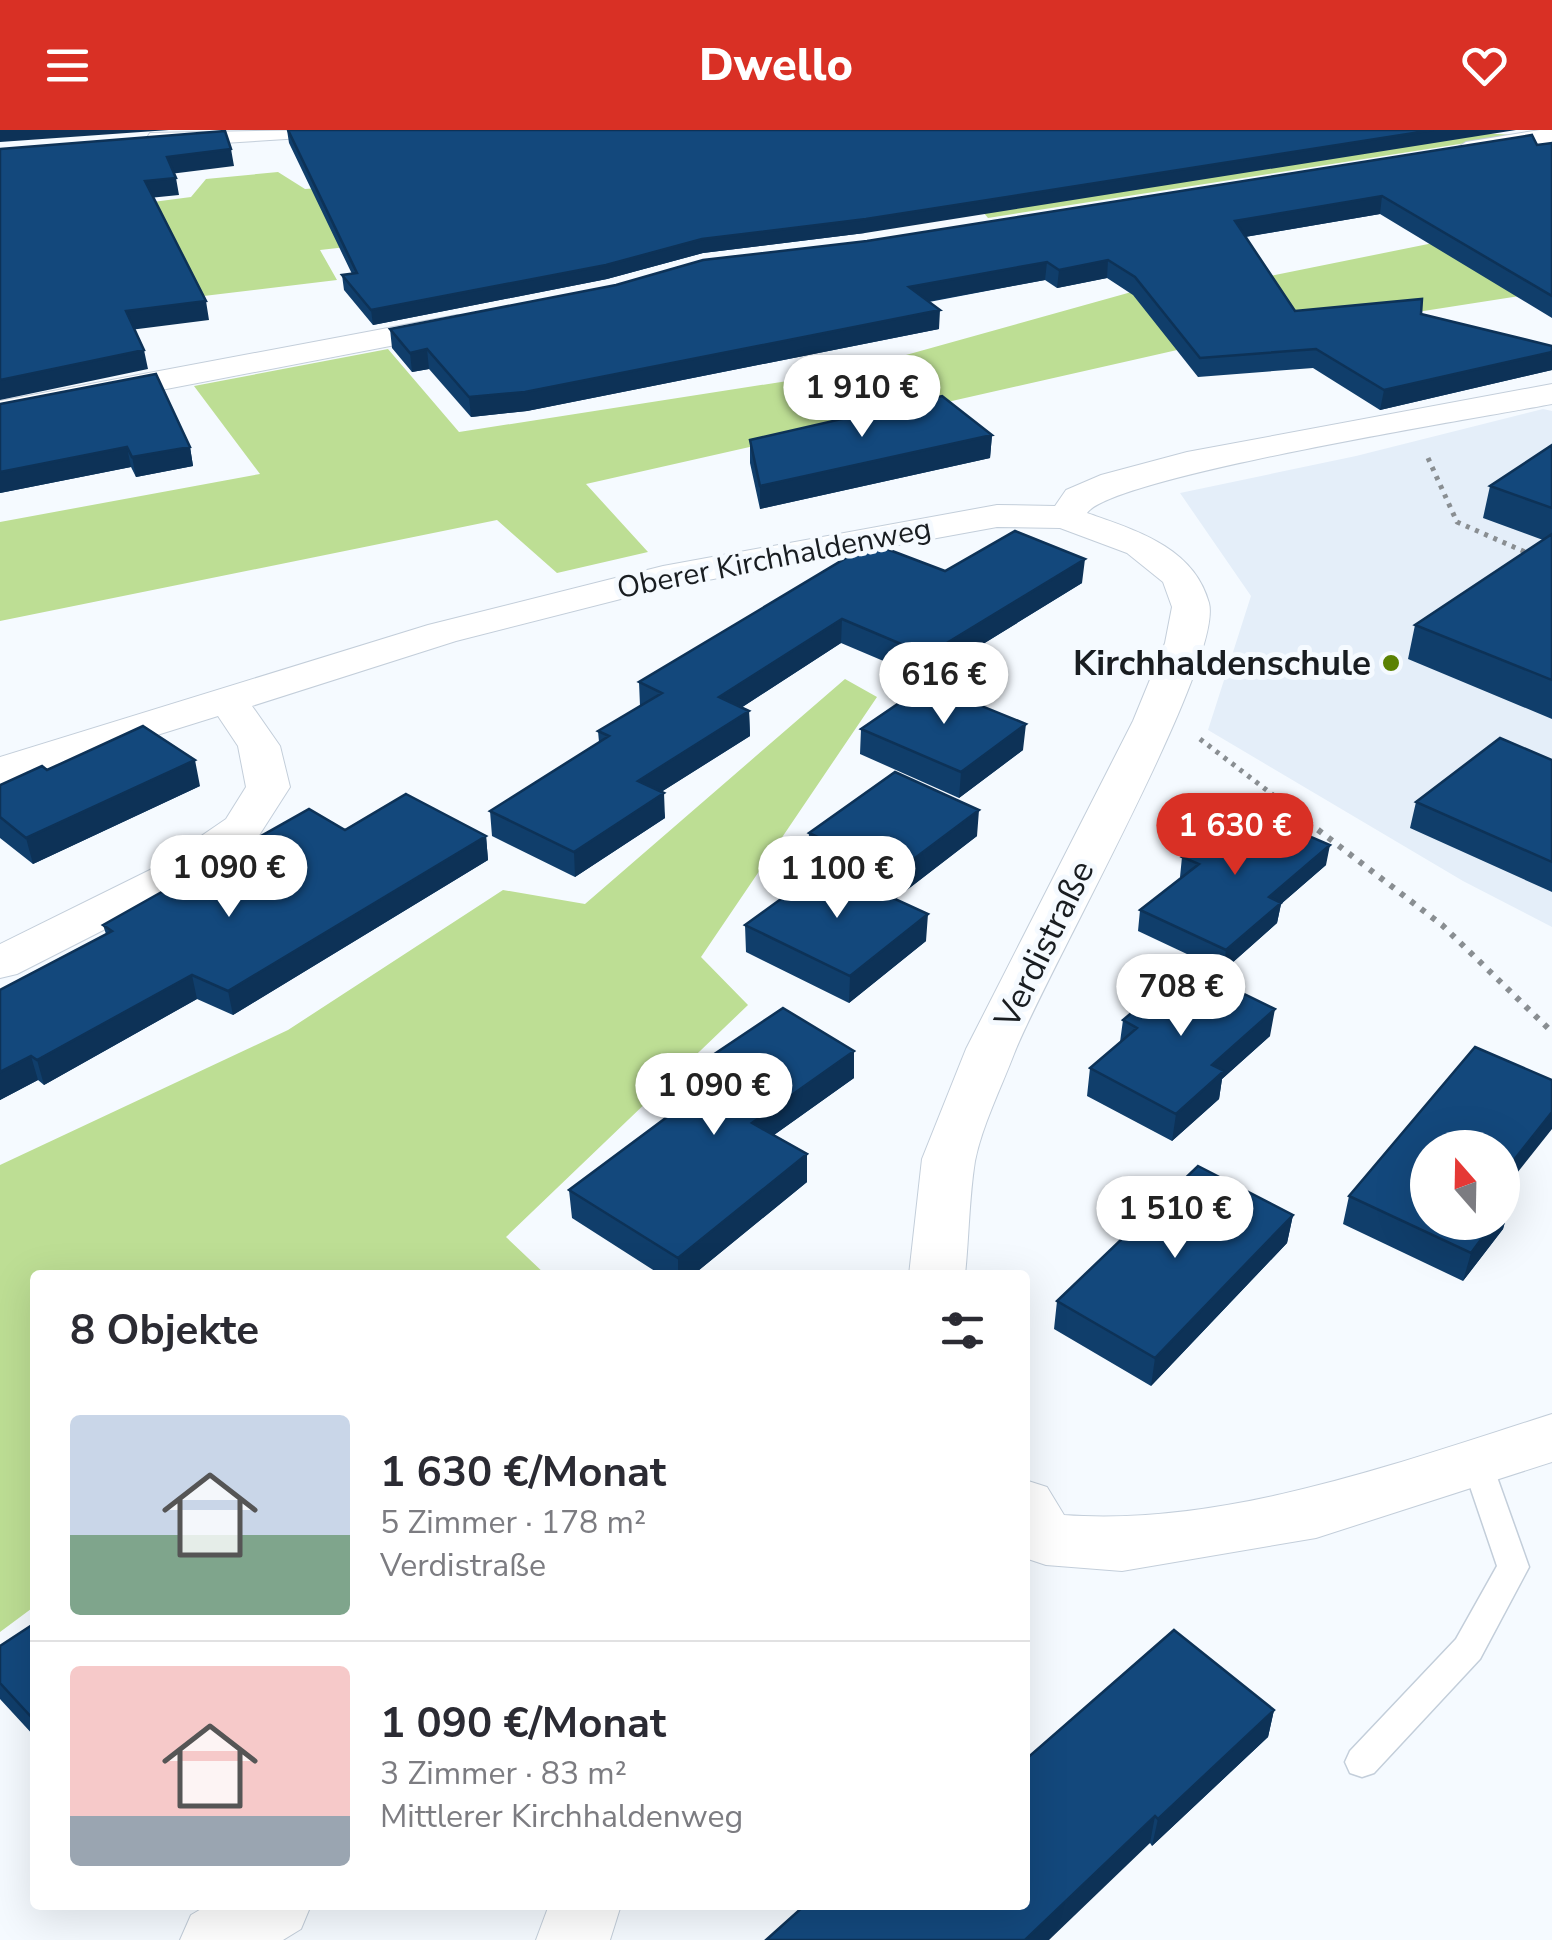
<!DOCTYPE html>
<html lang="de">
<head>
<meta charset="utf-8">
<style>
  :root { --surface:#fff; --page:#f2f2f3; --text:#2b2b33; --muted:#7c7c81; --line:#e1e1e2; --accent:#d93025 }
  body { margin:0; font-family:"Nunito Sans",sans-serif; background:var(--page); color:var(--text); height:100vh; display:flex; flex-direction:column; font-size:38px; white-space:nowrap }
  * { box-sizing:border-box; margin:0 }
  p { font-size:32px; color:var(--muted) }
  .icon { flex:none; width:55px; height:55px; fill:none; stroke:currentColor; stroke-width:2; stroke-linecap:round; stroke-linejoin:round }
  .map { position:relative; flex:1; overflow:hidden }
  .side { position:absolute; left:30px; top:1140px; width:1000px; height:640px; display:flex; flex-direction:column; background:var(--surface); border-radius:10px; box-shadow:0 10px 40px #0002 }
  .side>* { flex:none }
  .needle { width:65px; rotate:340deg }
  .controls { position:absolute; left:1410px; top:1000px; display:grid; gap:20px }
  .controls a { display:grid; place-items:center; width:110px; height:110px; border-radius:50%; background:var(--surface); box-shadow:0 10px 40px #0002; font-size:50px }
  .price { position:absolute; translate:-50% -85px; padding:0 22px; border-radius:35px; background:#fff; color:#222; font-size:32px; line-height:65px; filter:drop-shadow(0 2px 5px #0008) }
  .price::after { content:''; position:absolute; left:50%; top:60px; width:30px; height:22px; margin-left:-15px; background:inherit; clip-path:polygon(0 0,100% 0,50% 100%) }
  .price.active { background:var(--accent); color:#fff }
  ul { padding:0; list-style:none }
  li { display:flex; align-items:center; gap:30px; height:250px; padding:0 40px }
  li+li { border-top:2px solid var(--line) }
  li span { display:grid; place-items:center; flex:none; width:280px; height:200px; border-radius:10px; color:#555 }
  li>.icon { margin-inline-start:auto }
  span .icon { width:120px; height:120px; fill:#fffc; stroke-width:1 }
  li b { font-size:42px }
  h2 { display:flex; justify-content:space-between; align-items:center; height:120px; padding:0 40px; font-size:42px }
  header { display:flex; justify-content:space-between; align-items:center; height:130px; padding:0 40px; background:var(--accent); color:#fff; font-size:45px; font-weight:800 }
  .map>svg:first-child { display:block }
  .built { fill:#e4eef9 }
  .green { fill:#bdde94 }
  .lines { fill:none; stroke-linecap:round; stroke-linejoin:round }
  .service-casing { stroke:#c3ceda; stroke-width:3 }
  .minor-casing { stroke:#c3ceda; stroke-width:2 }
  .path-far1 { stroke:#898e92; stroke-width:5; stroke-dasharray:4 6; stroke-linecap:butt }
  .path { stroke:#898e92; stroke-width:6; stroke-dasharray:5 8; stroke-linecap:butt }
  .service { fill:#fff; fill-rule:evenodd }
  .minor { fill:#fff; fill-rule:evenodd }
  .wall { fill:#103e6b }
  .shaded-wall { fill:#0d3257 }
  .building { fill:#13487c; stroke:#0d3257; stroke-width:2.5 }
  .poi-dot { fill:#5a8102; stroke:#f5faff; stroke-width:4 }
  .labels { text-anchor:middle; stroke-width:10; stroke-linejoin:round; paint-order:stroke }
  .far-street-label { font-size:30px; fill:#191d21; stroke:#f5faff }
  .poi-label { font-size:35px; font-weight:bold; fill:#191d21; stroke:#f5faff; text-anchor:end }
  .street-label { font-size:35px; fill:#191d21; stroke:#f5faff }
</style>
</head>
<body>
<header><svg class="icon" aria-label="menu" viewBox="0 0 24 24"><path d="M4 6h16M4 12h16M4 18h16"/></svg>Dwello<svg class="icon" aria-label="heart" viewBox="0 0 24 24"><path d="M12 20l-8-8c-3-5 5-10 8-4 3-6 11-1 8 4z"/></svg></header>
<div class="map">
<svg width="1552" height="1810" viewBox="0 0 1552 1810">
  <rect width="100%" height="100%" fill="#f5faff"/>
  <path class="built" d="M1543 279 1552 281V797L1463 751 1208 600 1251 466 1180 363 1356 326Z"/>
  <path class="green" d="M1416 0 1517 5 988 88 955 48 320 120 337 150 120 176 0 92 191 67 206 49 278 42 305 59 475 47Z
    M1552 89V161L1186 218 586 354 648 422 557 443 497 390 0 491V392L260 344 194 256 388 219 459 302 845 242 1178 149 1270 146Z
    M845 549 877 567 701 827 748 875 506 1107 546 1145H35V1476L0 1502V1035L288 900 503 760 585 774Z"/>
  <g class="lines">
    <defs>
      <path id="service" d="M1477 1321 1488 1324 1492 1333 1529 1437 1480 1529 1374 1643 1362 1647 1350 1643 1345 1632 1350 1621 1456 1509 1497 1436 1462 1333 1466 1324Z"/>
      <path id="minor" d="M315 0 302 8 159 17 146 9 150 3Z
        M1540 0H1552V14L1466 28 1453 20 1466 12Z
        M457 185 468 187 473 194 468 201 0 291V271Z
        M1552 254V274C1485 287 1113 346 1087 383 1135 400 1194 417 1209 473 1224 532 1044 846 1014 924 1001 958 982 996 975 1031 969 1068 969 1108 965 1145H909L922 1029 966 919 1133 591 1165 513 1172 477 1163 452 1127 423 1060 398 997 397 664 458 456 511 252 576 280 616 290 657 258 707 188 757 17 844 0 848V814L156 737 226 689 246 657 238 616 218 586 0 654V627L428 495 663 436 997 375 1055 376 1066 360 1101 345 1187 322Z
        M1552 1284V1332L1316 1408 1122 1441 1046 1435 1025 1428V1350L1047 1357 1064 1385C1225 1397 1400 1332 1552 1284Z
        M208 1775H311L301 1799 283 1810H180L191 1785Z
        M549 1775H621L610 1810H536Z"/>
    </defs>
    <use href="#service" class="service-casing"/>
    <use href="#minor" class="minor-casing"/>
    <path class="path-far1" d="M1428 328 1457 392 1532 425
      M1200 609 1290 678"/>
    <path class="path" d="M1287 676 1442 795 1552 902"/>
    <use href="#service" class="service"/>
    <use href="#minor" class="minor"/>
  </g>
  <path class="wall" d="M287 0 865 103 703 123 607 149 373 195 344 160 342 145 352 144 289 13Z
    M1552 13V188L1380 84 1245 107 1295 181 1421 184 1552 216V240L1380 280 1313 238 1198 247 1133 165 1107 148 1057 158 1045 150 929 172 939 199 527 281 471 287 429 239 412 242 392 218 390 199 867 111Z
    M0 274 190 317 193 336 136 347 131 337 0 363Z
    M992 305 990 328 760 379 750 333V310Z
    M1552 315V589L1408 529 1415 495 1543 410 1483 388 1490 356Z
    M945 441 1082 453 926 549 841 513 741 578 749 581 750 606 661 662 665 688 575 747 492 706 490 681 599 612 598 601 640 576 639 552Z
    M861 599 1023 620 959 668 860 624Z
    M1552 630V762L1410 698 1416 672Z
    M47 640 200 656 33 734 0 708V655Z
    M345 700 486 706 488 730 233 885 197 869 44 955 38 950 0 970V860L106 804 103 795Z
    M809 703 977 706 895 769 926 811 849 873 746 822 745 795 824 737 808 729Z
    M1182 727 1326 735 1281 774 1277 793 1223 841 1138 801 1140 780 1182 748 1180 747Z
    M1123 890 1270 906 1222 949 1219 969 1172 1011 1087 966 1090 938 1120 912Z
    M854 921V948L774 1005 807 1024V1052L693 1145H661L572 1088 569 1060 691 969 689 941Z
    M1349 1066 1428 1092 1511 1071 1503 1099 1463 1151 1343 1094Z
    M1293 1085 1287 1113 1151 1256 1054 1199 1057 1171Z
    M35 1493V1607L0 1569V1516Z
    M1274 1580 1268 1607 1152 1716 1150 1713 766 1810Z"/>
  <path class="shaded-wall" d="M0 0H169L0 12Z
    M1433 0H1516L865 103 703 123 607 149 373 195 371 180 702 109Z
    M231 19 234 36 170 44 167 27Z
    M176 48 179 65 149 68 145 51Z
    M1382 66 1380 84 1233 109 1235 91Z
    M1108 130 1107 148 1057 158 1059 140Z
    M1047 132 1045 150 908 175 909 157Z
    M206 171 209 190 130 200 126 181Z
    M940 180 939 199 527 281 471 287 469 267Z
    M427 219 429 239 412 242 410 223Z
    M144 220 148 239 0 270V250Z
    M1552 222V240L1380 280 1384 260Z
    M992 305 990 328 760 379V356Z
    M127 317 131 337 0 363V342Z
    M190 317 193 336 136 347 132 327Z
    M1085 429 1082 453 926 549 927 525Z
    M842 489 841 513 719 592V567Z
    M749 581 750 606 639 676 638 651Z
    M1026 594 1023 620 959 668 961 642Z
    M195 630 200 656 33 734 26 708Z
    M664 663 665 688 575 747 574 722Z
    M979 680 977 706 894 770 895 743Z
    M486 706 488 730 233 885 228 861Z
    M1330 715 1326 735 1281 774 1277 793 1223 841 1226 820 1269 767Z
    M928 784 926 811 849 873 850 846Z
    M192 845 197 869 44 955 37 930Z
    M1275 879 1270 906 1222 949 1219 969 1172 1011 1176 984 1212 935Z
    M854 921V948L753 1020 752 993Z
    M31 926 38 950 0 970V942Z
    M1552 982V999L1502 1062V1045Z
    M807 1024V1052L693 1145H678V1128Z
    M1511 1071 1503 1099 1463 1151 1471 1123 1494 1092H1502V1082Z
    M1293 1085 1287 1113 1151 1256 1155 1228Z
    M1274 1580 1268 1607 1152 1716 1158 1689Z
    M1155 1686 1150 1713 1049 1810H1025Z"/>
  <path class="building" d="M288 0H1433L866 89 702 109 606 135 371 180 342 145 357 143Z
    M225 1 231 19 167 27 176 48 145 51 206 171 126 181 144 220 0 250V19Z
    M1532 5 1537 15 1552 13V166L1382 66 1235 91 1295 181 1422 169 1421 184 1552 216V222L1384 260 1316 219 1200 228 1135 147 1108 130 1059 140 1047 132 909 157 940 180 525 262 469 267 427 219 410 223 390 199 616 155 703 130 867 111Z
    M156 244 190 317 132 327 127 317 0 342V274Z
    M942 266 992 305 760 356 750 310Z
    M1552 315V378L1490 356Z
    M1015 401 1085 429 927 525 842 489 719 567 749 581 638 651 664 663 574 722 490 681 609 606 598 601 662 563 639 552 871 413 945 441Z
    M1552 404V550L1415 495Z
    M927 554 1026 594 961 642 861 599Z
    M143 596 195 630 26 708 0 687V655L42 636 47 640Z
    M1500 608 1552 630V732L1416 672Z
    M895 642 979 680 895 743 809 703Z
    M406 664 486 706 228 861 192 845 37 930 31 926 0 942V860L112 801 103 795 309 679 345 700Z
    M1243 678 1330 715 1269 767 1281 773 1226 820 1140 780 1199 734 1182 727Z
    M825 737 928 784 850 846 745 795Z
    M1187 836 1275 879 1212 935 1224 941 1176 984 1090 938 1137 898 1123 890Z
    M783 878 854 921 752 993 807 1024 678 1128 569 1060 710 955 689 941Z
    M1475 917 1552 950V982L1502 1045V1018H1428V1092H1494L1471 1123 1349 1066Z
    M1198 1036 1293 1085 1155 1228 1057 1171Z
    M1502 1067 1511 1071 1502 1082Z
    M35 1493V1591L0 1553V1516Z
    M1174 1500 1274 1580 1158 1689 1155 1686 1025 1810H766L805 1775H1025V1630Z"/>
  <circle class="poi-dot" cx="1391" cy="533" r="10"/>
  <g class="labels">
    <g class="far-street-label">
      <text transform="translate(774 428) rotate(-11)" y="10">Oberer Kirchhaldenweg</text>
    </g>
    <g class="poi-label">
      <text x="1371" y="545">Kirchhaldenschule</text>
    </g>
    <g class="street-label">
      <text transform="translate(1044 814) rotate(-64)" y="12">Verdistraße</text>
    </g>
  </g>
</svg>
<div class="controls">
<a><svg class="needle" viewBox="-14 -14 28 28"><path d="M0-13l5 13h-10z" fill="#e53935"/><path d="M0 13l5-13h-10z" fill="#7c7c81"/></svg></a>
</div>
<b class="price" style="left:862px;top:310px">1 910 €</b>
<b class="price" style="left:944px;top:597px">616 €</b>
<b class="price active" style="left:1235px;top:748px">1 630 €</b>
<b class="price" style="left:229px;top:790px">1 090 €</b>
<b class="price" style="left:837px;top:791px">1 100 €</b>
<b class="price" style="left:1181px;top:909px">708 €</b>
<b class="price" style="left:714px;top:1008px">1 090 €</b>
<b class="price" style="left:1175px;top:1131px">1 510 €</b>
<section class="side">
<h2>8 Objekte<svg class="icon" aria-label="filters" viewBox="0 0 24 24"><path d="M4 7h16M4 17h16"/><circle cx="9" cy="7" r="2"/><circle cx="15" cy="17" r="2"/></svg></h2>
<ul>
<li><span style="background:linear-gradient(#c9d6e8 60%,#7fa58c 0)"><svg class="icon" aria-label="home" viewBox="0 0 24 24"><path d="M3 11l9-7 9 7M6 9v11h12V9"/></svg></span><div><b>1 630 €/Monat</b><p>5 Zimmer · 178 m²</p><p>Verdistraße</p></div></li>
<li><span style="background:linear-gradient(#f6c9c9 75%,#9aa5b1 0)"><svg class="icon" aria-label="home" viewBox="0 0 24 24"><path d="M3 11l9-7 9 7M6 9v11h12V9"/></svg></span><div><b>1 090 €/Monat</b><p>3 Zimmer · 83 m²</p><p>Mittlerer Kirchhaldenweg</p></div></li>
</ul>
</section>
</div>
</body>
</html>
